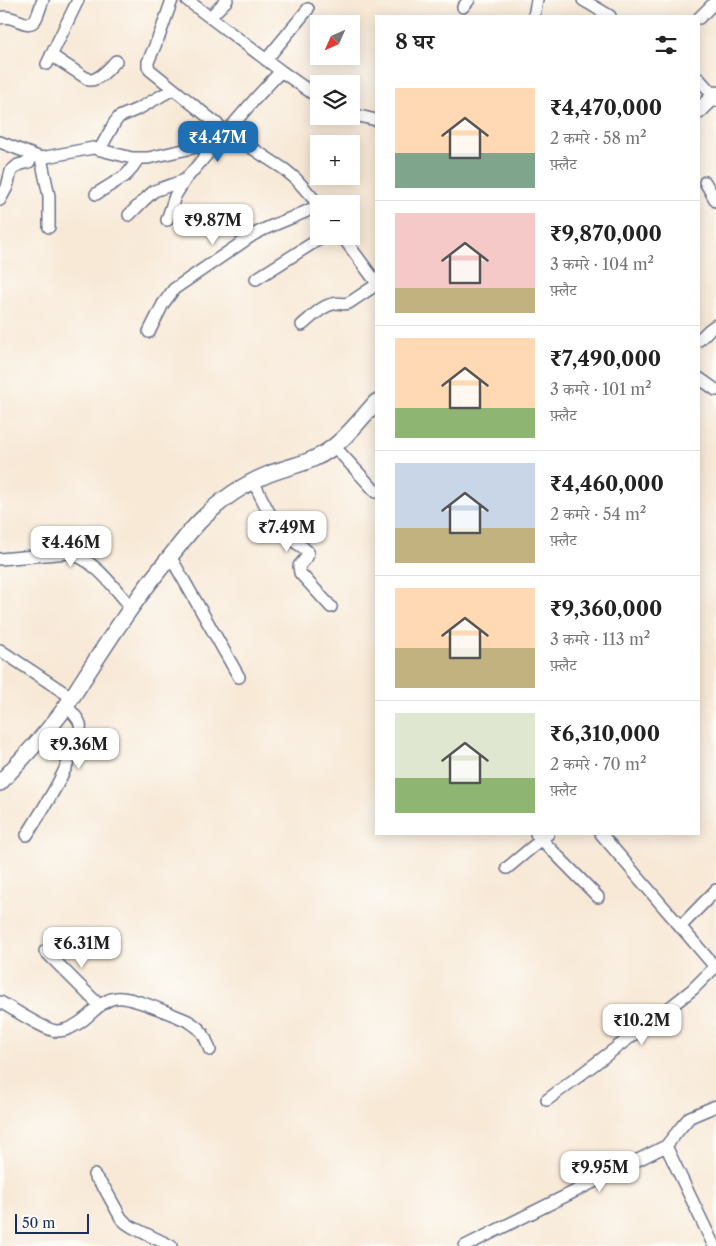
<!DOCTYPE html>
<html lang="hi">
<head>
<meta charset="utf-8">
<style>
  :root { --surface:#fff; --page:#f2f2f2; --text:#222; --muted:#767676; --line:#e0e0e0; --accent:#1f6fb2 }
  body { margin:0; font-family:"Libre Caslon Text","Noto Serif Devanagari",serif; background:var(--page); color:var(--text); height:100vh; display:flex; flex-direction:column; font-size:19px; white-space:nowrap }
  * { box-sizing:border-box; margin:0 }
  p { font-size:16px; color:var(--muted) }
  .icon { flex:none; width:28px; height:28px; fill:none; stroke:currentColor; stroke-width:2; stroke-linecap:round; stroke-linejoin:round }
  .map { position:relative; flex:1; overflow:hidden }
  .sheet { position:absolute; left:375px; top:15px; width:325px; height:820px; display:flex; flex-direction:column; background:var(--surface); border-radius:0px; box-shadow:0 2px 12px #0003 }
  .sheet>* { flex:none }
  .needle { width:32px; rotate:225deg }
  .controls { position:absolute; left:310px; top:15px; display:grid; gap:10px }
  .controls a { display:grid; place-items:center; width:50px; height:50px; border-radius:0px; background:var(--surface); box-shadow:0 2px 12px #0003; font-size:25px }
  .scale { position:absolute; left:15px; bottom:12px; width:74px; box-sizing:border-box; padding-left:5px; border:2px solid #1b2f5e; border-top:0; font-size:14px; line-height:18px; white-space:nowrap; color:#1b2f5e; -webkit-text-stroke:4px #fdfcf7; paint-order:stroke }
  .price { position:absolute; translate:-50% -42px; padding:0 11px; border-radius:10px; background:#fff; color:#222; font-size:16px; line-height:32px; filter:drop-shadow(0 1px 2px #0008) }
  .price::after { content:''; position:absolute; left:50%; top:30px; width:15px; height:11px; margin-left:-8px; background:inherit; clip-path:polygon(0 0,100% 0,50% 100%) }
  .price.on { background:var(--accent); color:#fff }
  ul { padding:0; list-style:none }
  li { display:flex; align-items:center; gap:15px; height:125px; padding:0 20px }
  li+li { border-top:1px solid var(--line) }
  li span { display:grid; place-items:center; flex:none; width:140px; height:100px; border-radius:0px; color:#555 }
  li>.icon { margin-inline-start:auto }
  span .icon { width:60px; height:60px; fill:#fffc; stroke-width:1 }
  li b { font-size:21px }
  h2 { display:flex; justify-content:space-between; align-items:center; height:60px; padding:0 20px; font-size:21px }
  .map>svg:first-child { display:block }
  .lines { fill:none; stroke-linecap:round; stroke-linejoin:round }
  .minor-casing { stroke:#687088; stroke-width:14 }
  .tertiary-casing { stroke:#687088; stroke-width:18 }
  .minor { stroke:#fff; stroke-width:11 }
  .tertiary { stroke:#fff; stroke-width:15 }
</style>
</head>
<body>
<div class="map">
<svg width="716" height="1246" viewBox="0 0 716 1246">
  <rect width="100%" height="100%" fill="#fdfcf7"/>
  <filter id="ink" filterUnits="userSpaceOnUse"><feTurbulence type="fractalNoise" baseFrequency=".02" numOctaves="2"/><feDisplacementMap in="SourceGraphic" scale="10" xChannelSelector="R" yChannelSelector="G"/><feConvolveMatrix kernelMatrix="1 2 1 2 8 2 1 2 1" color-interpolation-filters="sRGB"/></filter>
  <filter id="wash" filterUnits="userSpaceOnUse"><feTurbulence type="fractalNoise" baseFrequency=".0096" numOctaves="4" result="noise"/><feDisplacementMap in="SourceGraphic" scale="20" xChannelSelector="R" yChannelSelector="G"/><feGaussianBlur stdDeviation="1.12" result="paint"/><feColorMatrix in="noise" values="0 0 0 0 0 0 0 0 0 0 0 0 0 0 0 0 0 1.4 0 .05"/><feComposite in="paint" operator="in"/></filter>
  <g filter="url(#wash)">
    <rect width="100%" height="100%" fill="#f8e9d7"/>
  </g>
  <g filter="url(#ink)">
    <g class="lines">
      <defs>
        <path id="minor" d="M187 0 281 71 319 98
          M583 0 610 16
          M463 7 469 0
          M534 16 537 0
          M210 17 227 0
          M0 18C14 13 27 31 35 20 39 14 40 6 43 0
          M699 18 716 1
          M51 55 89 80C99 81 109 68 116 61
          M266 60 308 9
          M47 64 78 0
          M699 79 714 96 716 101
          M351 114 376 120
          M0 142 41 158 93 148 132 158H148L219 142
          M100 149 115 122 119 117 140 108 173 89
          M41 158 49 196V227
          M705 182 716 201
          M96 194 125 176 129 172 138 159
          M0 200 7 187 11 171 18 165 29 162 33 156
          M129 215 143 201 154 191 185 180
          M167 220 175 196 185 180 255 99 281 71
          M342 236 376 282
          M256 279 324 236
          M302 325C311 318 321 306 333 304 339 302 343 305 349 303L376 285
          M149 332 163 304 174 289 253 235C274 223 298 217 319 205L296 179 284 169 227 132 150 70 148 66V62L160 34 172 0
          M699 340 709 330 716 325
          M699 378 716 390
          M334 446 376 492
          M253 481C261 496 272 522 283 533 290 541 301 544 308 552L307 557 299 566 300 573 331 607
          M170 556 239 677
          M0 559 68 553C96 560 113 587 131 607
          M0 650 71 697
          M536 834 598 897
          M601 834 716 968
          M27 835C46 804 66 774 77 739 79 735 81 729 80 724 78 717 71 711 66 706
          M507 868 548 834
          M680 927 716 890
          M45 951 100 1006
          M0 1002C12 1008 46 1031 57 1031 68 1031 80 1023 88 1016 96 1009 105 999 116 998 130 995 173 1015 188 1021 203 1030 204 1034 210 1050
          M547 1100 673 1005 693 989 715 967
          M666 1146 714 1246
          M94 1175 105 1189 121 1218 126 1223 132 1227 171 1246
          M465 1246 666 1146 682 1126 690 1117 716 1106"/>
        <path id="tertiary" d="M699 111 716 94
          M0 783C22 758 48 733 67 705 100 653 133 601 173 553 183 541 192 528 203 518 222 499 244 484 269 474 284 468 301 465 315 458 340 447 358 422 376 402"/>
      </defs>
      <use href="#minor" class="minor-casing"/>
      <use href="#tertiary" class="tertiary-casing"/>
      <use href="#minor" class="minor"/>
      <use href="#tertiary" class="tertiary"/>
    </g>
  </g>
</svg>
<div class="controls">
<a><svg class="needle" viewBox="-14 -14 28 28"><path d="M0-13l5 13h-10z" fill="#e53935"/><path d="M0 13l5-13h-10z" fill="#767676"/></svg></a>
<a><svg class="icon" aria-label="layers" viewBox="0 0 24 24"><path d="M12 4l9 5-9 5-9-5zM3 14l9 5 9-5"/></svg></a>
<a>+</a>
<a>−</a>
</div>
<div class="scale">50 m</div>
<b class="price on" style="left:218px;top:163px">₹4.47M</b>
<b class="price" style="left:213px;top:246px">₹9.87M</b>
<b class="price" style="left:287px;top:553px">₹7.49M</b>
<b class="price" style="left:71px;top:568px">₹4.46M</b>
<b class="price" style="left:79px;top:770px">₹9.36M</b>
<b class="price" style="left:82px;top:969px">₹6.31M</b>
<b class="price" style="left:642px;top:1046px">₹10.2M</b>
<b class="price" style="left:600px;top:1193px">₹9.95M</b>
<section class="sheet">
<h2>8 घर<svg class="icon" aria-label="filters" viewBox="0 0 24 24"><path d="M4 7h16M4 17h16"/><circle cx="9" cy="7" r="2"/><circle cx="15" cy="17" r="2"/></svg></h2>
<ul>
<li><span style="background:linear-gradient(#ffd9b3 65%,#7fa58c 0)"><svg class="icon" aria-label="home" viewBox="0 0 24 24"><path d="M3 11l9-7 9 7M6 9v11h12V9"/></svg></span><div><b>₹4,470,000</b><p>2 कमरे · 58 m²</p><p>फ़्लैट</p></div></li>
<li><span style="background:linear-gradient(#f6c9c9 75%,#c2b280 0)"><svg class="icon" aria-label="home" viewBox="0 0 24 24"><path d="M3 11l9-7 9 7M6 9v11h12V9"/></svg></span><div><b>₹9,870,000</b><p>3 कमरे · 104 m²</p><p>फ़्लैट</p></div></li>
<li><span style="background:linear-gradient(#ffd9b3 70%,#8fb573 0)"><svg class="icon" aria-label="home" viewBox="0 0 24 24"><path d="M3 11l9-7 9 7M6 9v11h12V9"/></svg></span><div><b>₹7,490,000</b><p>3 कमरे · 101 m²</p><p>फ़्लैट</p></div></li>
<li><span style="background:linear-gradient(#c9d6e8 65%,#c2b280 0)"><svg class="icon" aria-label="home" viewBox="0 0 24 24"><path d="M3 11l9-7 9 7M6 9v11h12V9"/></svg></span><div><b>₹4,460,000</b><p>2 कमरे · 54 m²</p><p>फ़्लैट</p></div></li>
<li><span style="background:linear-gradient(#ffd9b3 60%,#c2b280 0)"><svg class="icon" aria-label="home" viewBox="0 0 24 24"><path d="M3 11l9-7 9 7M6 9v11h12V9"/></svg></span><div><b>₹9,360,000</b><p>3 कमरे · 113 m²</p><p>फ़्लैट</p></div></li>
<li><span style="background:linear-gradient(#dfe7d0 65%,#8fb573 0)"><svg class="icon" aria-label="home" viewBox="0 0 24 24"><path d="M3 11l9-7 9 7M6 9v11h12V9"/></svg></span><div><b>₹6,310,000</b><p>2 कमरे · 70 m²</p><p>फ़्लैट</p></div></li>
</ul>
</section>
</div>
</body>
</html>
